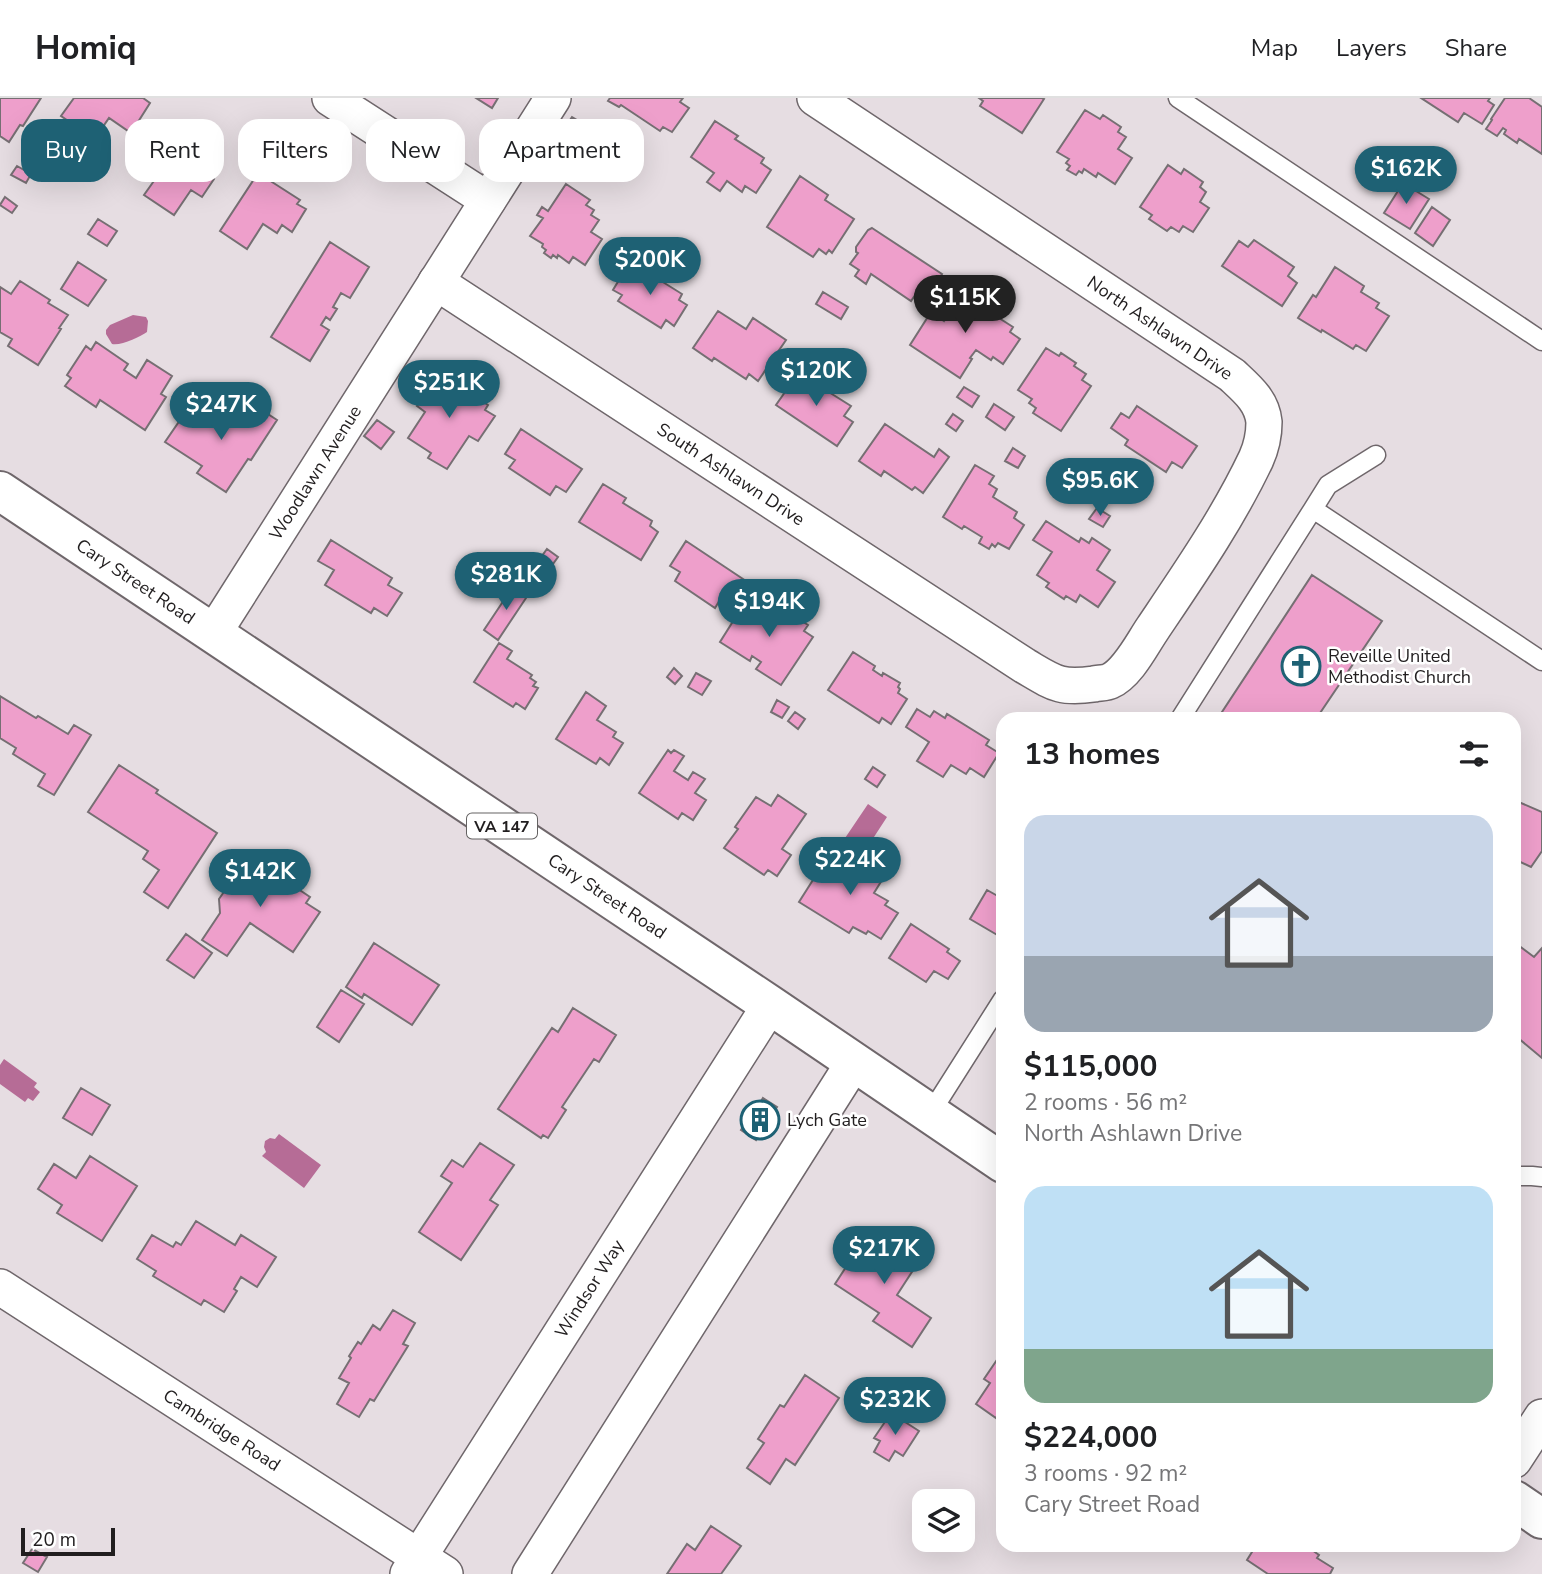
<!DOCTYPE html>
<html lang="en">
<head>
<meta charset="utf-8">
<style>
  :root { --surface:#fff; --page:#f6f6f6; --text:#202124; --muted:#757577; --line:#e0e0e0; --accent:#1e6174 }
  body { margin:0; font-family:"Nunito Sans",sans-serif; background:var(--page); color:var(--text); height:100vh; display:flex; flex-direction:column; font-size:26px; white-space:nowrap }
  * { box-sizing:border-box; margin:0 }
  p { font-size:23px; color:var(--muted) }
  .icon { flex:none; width:38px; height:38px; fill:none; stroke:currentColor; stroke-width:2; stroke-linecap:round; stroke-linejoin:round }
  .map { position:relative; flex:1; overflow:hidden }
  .sheet { position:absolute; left:996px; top:614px; width:525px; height:840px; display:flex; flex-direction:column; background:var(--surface); border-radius:21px; box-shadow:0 7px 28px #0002 }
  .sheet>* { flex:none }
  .top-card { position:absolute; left:21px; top:21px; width:665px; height:63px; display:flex; gap:14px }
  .tools { position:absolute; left:912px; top:1391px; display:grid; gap:14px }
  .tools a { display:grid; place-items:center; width:63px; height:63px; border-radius:14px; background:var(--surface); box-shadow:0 7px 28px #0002; font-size:35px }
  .scale { position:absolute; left:21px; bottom:18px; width:94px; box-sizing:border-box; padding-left:7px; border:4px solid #211e1f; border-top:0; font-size:19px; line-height:24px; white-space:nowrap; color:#211e1f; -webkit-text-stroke:5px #fff; paint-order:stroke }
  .price { position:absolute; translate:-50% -60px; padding:0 16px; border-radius:24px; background:var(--accent); color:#fff; font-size:23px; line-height:46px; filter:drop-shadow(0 2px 4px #0008) }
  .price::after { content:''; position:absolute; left:50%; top:42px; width:21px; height:16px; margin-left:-10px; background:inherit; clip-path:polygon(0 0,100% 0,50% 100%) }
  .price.current { background:#222; color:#fff }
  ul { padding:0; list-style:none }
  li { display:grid; align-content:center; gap:14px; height:371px; padding:0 28px }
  li span { display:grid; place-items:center; height:217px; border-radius:21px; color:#555 }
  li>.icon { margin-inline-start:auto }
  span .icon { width:126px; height:126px; fill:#fffc; stroke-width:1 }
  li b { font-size:30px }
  h2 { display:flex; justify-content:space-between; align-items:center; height:84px; padding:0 28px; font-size:30px }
  .tag { padding:0 24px; border-radius:21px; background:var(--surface); box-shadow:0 7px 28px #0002; font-size:24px; line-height:63px }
  .tag.current { background:var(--accent); color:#fff }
  header { display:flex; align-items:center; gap:42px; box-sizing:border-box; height:98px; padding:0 35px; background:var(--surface); border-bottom:2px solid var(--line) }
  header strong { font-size:33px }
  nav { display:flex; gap:38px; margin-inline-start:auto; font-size:24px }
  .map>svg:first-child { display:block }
  .water { fill:#b66c96 }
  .building { fill:#ee9fcb; stroke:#766f73; stroke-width:2 }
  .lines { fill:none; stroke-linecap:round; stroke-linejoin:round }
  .lane-casing { stroke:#6f676b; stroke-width:21 }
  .street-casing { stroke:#6f676b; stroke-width:38 }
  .primary-casing { stroke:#6f676b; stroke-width:42 }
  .lane { stroke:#fff; stroke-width:18 }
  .street { stroke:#fff; stroke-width:35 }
  .primary { stroke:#fff; stroke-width:38 }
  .labels { text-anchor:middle; stroke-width:5; stroke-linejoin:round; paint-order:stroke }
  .shield { fill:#fff; stroke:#646262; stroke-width:2 }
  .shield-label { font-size:16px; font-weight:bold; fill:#211e1f }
  .street-label { font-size:18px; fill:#211e1f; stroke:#fff }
  .poi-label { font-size:18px; fill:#211e1f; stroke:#fff; text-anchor:start }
</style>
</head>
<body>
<header>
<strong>Homiq</strong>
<nav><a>Map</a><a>Layers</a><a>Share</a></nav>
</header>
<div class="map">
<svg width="1542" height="1476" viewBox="0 0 1542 1476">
  <rect width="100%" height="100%" fill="#e6dde2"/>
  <path class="water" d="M133 217 146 219 148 223 147 234C140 239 121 248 112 246L106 236V232L110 227Z
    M868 706 887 719 859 762 839 749Z
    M4 961 37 985 34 989 40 994 33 1003 28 1000 25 1004 0 986V967Z
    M279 1036 321 1067 304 1090 262 1058 266 1054 264 1049 265 1043 270 1040 275 1041Z"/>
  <path class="building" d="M0 0H41L23 28 20 27 9 44 0 38Z
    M74 0H143L150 5 131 35 109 20 91 46 70 32 74 27 61 18Z
    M476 0H498L492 10Z
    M610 0H683L680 4 689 10 672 34 663 29 660 33 621 7 619 9 608 3Z
    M979 0H1042L1044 1 1022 35 980 8 983 3Z
    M1421 0H1490L1488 3 1494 7 1482 26 1464 15 1458 24Z
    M1505 0H1529L1542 9V56L1519 41 1517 45 1504 36 1506 32 1503 30 1497 38 1486 31 1492 22 1491 21Z
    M1085 12 1100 21 1103 17 1121 29 1118 34 1126 39 1118 51 1132 60 1115 86 1098 75 1096 79 1084 71 1082 75 1079 73 1076 77 1067 72 1070 68 1066 65 1069 61 1057 54Z
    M572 19 587 28 577 43 562 34Z
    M715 23 738 38 735 41 764 60 761 65 771 72 756 95 745 88 742 94 727 83 720 93 707 84 714 75 691 59Z
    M168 41 183 50 186 45 198 54 195 58 209 67 204 74 214 81 202 99 191 92 174 117 144 97 156 80 146 73Z
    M1168 67 1181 76 1184 71 1203 84 1200 89 1206 94 1200 104 1209 110 1193 134 1183 128 1179 134 1171 129 1167 133 1149 121 1152 117 1140 109Z
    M17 68 31 76 26 85 11 77Z
    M258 75 300 102 297 106 306 111 292 134 282 127 277 135 263 126 247 151 220 133Z
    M800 78 828 97 825 102 854 121 832 155 829 152 826 156 819 151 813 159 767 129Z
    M1403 85 1429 101 1410 131 1384 115Z
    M566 86 590 102 586 107 594 112 591 117 599 122 591 134 602 141 585 167 573 159 569 165 558 157 557 160 553 157 551 160 544 155 546 152 542 149 543 146 530 138 543 120 537 117 542 109 548 113Z
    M5 99 17 108 12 115 0 107Z
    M1432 109 1450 122 1433 148 1415 135Z
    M98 121 117 133 107 148 88 136Z
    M872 130 942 176 927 199 918 193 911 203 871 176 866 186 855 178 859 172 850 166 858 155 856 154V149L868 132Z
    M1254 142 1294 169 1288 178 1297 185 1282 208 1222 168 1239 143 1248 149Z
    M330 144 369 169 350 200 341 195 333 209 337 211 330 222 326 219 321 227 329 232 310 263 271 239Z
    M78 164 106 182 88 208 61 191Z
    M628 167 640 174 642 171 682 196 679 202 687 207 674 228 666 222 661 230 618 203 622 197 613 192Z
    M1335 169 1364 188 1361 194 1379 205 1376 210 1389 218 1366 253 1356 247 1353 251 1322 232 1321 234 1298 220 1313 197 1316 199Z
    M20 183 50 202 48 205 68 217 59 230 61 231 38 267 8 248 12 241 0 234V189L11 196Z
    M965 191 989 206 985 211 1013 229 1010 234 1020 241 1003 266 993 259 991 262 976 252 970 260 972 261 960 280 910 247 931 214 944 223Z
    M823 194 848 209 841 221 816 206Z
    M718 213 746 231 753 220 786 242 758 283 749 276 746 281 714 260 712 263 693 250Z
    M96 244 128 266 124 272 136 280 147 262 172 278 161 296 166 299 145 332 100 302 96 309 65 288 71 280 67 277 86 248 91 252Z
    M1046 250 1059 258 1061 255 1076 265 1074 268 1086 276 1082 282 1091 288 1061 333 1033 315 1036 310 1029 305 1032 301 1018 292Z
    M799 274 810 281 817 278 824 283V291L851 308 844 318 853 324 837 348 776 307Z
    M436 278 446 284 448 280 463 290 466 286 478 293 474 298 488 307 485 312 495 318 478 343 469 338 447 371 428 360 431 355 408 340 425 314 417 308Z
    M964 289 979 298 972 309 957 299Z
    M251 305 277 322 251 362 248 361 226 394 197 375 202 368 165 344 187 312 202 323 213 307 239 324Z
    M994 306 1014 319 1005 332 986 319Z
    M1137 308 1197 348 1182 370 1172 364 1166 374 1125 347 1128 342 1111 330 1121 315 1129 320Z
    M953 316 963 323 956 333 946 326Z
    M377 322 394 334 381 351 364 338Z
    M885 326 934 359 939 351 949 359 923 395 915 389 912 392 884 373 881 378 859 363Z
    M521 331 582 371 566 394 556 388 550 397 509 370 515 362 505 356Z
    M1013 350 1025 358 1018 370 1005 363Z
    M975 367 994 378 989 386 997 391 993 399 1017 414 1014 420 1024 427 1009 451 998 445 995 449 992 446 989 451 979 445 982 439 964 428 962 431 943 419Z
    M603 386 626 400 623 405 652 423 650 428 658 434 641 462 579 424Z
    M1097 410 1110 418 1103 429 1089 421Z
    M1046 423 1079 444 1081 440 1089 445 1092 440 1110 452 1097 472 1115 484 1098 509 1080 497 1076 504 1066 498 1064 501 1046 489 1049 485 1037 477 1052 454 1033 442Z
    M331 442 392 480 388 487 402 495 387 518 374 510 371 515 325 487 334 472 318 463Z
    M686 443 746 483 731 506 721 500 715 510 675 483 680 474 670 468Z
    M547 451 558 459 550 470 539 462Z
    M1312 477 1382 523 1316 621H1233L1222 614Z
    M514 487 528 497 498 542 484 532Z
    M767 501 781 509 782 506 798 517 797 520 808 527 804 533 813 539 781 587 756 571 761 564 752 558 750 563 720 544 744 506 758 515Z
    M499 545 512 553 507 561 532 577 530 580 536 584 533 588 538 590 525 611 516 605 513 609 474 584Z
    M853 554 875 568 873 572 882 578 883 575 900 585 898 589 900 591 898 595 907 601 891 626 882 620 879 625 828 592Z
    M674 570 682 578 675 586 667 579Z
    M696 575 711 583 702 597 688 589Z
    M586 594 606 608 597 622 616 634 613 639 623 645 609 667 600 660 596 666 556 641Z
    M0 598 36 620 38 618 68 636 74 627 91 637 54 697 38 688 45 676 13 656 16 650 0 640Z
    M777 602 789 609 782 620 771 614Z
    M917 611 930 619 934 613 945 620 947 616 989 642 986 647 999 655 984 679 970 670 966 676 951 667 943 679 917 663 929 644 906 629Z
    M795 614 805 621 798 631 788 623Z
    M668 652 671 655 674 652 684 658 674 673 688 682 693 674 705 681 695 695 706 702 693 722 682 715 678 721 639 695Z
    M119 667 158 692 156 695 217 735 168 810 144 794 159 772 143 761 148 753 88 714Z
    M873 669 885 677 877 689 865 681Z
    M778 697 806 716 782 751 791 757 777 778 768 772 764 777 724 750 738 731 735 729 756 699 771 708Z
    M1514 702 1542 714V753L1531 769 1514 761Z
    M843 756 859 767 870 765 880 771 882 782 874 795 888 803 885 807 898 815 881 841 868 833 866 836 853 829 849 835 799 804 825 763 835 769Z
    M241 762 254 771 258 764 310 799 306 805 320 814 293 854 250 825 227 858 202 842 220 815 219 801 226 791 222 789Z
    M987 792 1003 801V832L999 838 970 821Z
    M911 826 949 851 947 854 960 863 948 881 934 873 926 884 889 860Z
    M186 836 212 855 194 880 167 862Z
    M1514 844 1534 859 1542 850V960L1518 940 1514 946Z
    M374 845 439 887 412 927 364 896 362 900 346 889Z
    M341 892 364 906 339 944 317 929Z
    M573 910 616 937 599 964 594 961 562 1009 566 1012 548 1040 543 1037 541 1040 498 1011 552 930 558 934Z
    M81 990 110 1007 92 1037 63 1020Z
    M763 1000 777 1009 771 1017 775 1020 766 1034 762 1032 756 1042 741 1032 747 1023 743 1021 754 1005 758 1008Z
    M480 1045 514 1067 490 1102 498 1107 461 1162 419 1134 452 1085 441 1078 452 1062 463 1069Z
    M90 1058 137 1088 102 1143 57 1115 62 1107 38 1091 54 1066 76 1080Z
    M196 1123 235 1147 241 1137 276 1159 257 1189 241 1179 234 1191 237 1193 224 1214 204 1202 201 1207 153 1178 156 1173 137 1161 152 1137 173 1149 176 1144 181 1147Z
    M870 1132 919 1163 897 1197 931 1220 912 1249 873 1223 879 1215 835 1186Z
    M393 1212 415 1225 403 1246 408 1248 374 1303 370 1301 359 1319 337 1306 349 1285 339 1280 351 1260 349 1258 358 1244 361 1246 373 1227 380 1232Z
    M1003 1253V1310L996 1320 976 1306 990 1285 984 1281Z
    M805 1277 839 1300 795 1367 786 1361 770 1386 747 1370 764 1345 758 1341 780 1307 784 1309Z
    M891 1315 919 1333 903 1358 895 1353 889 1363 874 1354 880 1343 874 1340Z
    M711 1428 741 1448 721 1476H667L687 1446 695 1452Z
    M1243 1447H1305L1319 1457 1317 1460 1333 1470 1330 1476H1268L1247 1462 1252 1454Z
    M32 1451 47 1459 38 1474 23 1465Z"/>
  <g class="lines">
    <defs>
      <path id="lane" d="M1178 0 1542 243
        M1313 411 1328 387 1376 357
        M1180 621 1313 411 1542 563
        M930 1016 1003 901
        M1514 1078H1532L1542 1079"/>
      <g id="street">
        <path d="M330 0 488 102"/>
        <path id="s1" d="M436 184 1025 568C1054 585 1060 591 1094 586 1099 585 1106 585 1110 583 1128 575 1142 546 1153 530 1190 475 1228 420 1256 361 1261 350 1264 337 1264 324 1262 303 1247 291 1232 277L815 0"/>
        <path id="s2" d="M213 536 553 0"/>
        <path id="s3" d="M0 1189 445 1476"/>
        <path d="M1514 1362 1542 1319"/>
        <path id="s4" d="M408 1476 770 907"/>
        <path d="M530 1476 854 964"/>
      </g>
      <g id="primary">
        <path id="s5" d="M0 393 770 907 1003 1065"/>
        <path d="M1514 1402 1542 1421"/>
      </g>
    </defs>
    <use href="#lane" class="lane-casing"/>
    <use href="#street" class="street-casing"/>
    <use href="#primary" class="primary-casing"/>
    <use href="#lane" class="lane"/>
    <use href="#street" class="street"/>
    <use href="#primary" class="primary"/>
  </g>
  <defs>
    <symbol id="church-ring" viewBox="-11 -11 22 22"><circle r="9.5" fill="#fff" stroke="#1e6174" stroke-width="1.5"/><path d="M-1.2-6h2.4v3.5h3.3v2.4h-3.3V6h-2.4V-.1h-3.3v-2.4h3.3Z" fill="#1e6174"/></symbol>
    <symbol id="building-ring" viewBox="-11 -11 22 22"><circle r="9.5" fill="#fff" stroke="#1e6174" stroke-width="1.5"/><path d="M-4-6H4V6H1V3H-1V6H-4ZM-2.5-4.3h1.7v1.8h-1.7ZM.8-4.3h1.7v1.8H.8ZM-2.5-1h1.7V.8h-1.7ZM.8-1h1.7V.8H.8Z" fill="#1e6174"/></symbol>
  </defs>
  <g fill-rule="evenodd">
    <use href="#church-ring" x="1279" y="546" width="44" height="44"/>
    <use href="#building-ring" x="738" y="1000" width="44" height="44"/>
  </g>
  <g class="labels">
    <rect class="shield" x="467" y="715.5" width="70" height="25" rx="5"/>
    <g class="shield-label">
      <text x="502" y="734">VA 147</text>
    </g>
    <g class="street-label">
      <text transform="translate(1160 230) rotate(34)" y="6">North Ashlawn Drive</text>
      <text dy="6" stroke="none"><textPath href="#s2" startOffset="191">Woodlawn Avenue</textPath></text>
      <text dy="6" stroke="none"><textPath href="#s1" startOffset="352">South Ashlawn Drive</textPath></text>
      <text dy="6" stroke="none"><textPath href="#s5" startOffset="163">Cary Street Road</textPath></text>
      <text dy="6" stroke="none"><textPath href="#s5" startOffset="730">Cary Street Road</textPath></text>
      <text dy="6" stroke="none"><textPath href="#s4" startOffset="338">Windsor Way</textPath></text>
      <text dy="6" stroke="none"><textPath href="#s3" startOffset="264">Cambridge Road</textPath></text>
    </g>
    <g class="poi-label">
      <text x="1328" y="564">Reveille United<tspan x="1328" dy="21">Methodist Church</tspan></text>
      <text x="787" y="1028">Lych Gate</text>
    </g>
  </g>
</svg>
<div class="tools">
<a><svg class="icon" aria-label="layers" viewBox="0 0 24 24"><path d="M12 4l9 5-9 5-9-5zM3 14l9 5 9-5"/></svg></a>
</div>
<div class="scale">20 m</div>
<b class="price" style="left:1406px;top:108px">$162K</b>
<b class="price" style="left:650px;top:199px">$200K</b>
<b class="price current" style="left:965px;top:237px">$115K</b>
<b class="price" style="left:816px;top:310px">$120K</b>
<b class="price" style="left:449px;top:322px">$251K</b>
<b class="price" style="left:221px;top:344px">$247K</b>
<b class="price" style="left:1100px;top:420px">$95.6K</b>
<b class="price" style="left:506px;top:514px">$281K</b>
<b class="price" style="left:769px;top:541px">$194K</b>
<b class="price" style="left:850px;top:799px">$224K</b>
<b class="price" style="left:260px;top:811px">$142K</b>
<b class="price" style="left:884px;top:1188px">$217K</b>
<b class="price" style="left:895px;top:1339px">$232K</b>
<div class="top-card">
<a class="tag current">Buy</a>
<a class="tag">Rent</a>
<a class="tag">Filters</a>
<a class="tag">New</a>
<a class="tag">Apartment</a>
</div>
<section class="sheet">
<h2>13 homes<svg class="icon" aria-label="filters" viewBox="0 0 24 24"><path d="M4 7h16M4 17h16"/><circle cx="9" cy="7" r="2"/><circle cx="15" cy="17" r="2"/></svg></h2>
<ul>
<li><span style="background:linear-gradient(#c9d6e8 65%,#9aa5b1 0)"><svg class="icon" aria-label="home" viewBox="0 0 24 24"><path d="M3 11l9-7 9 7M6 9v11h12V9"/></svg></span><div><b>$115,000</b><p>2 rooms · 56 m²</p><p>North Ashlawn Drive</p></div></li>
<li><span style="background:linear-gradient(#bfe0f5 75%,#7fa58c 0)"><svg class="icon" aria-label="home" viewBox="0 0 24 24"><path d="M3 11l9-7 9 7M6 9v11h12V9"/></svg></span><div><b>$224,000</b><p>3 rooms · 92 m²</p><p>Cary Street Road</p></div></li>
</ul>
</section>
</div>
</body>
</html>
